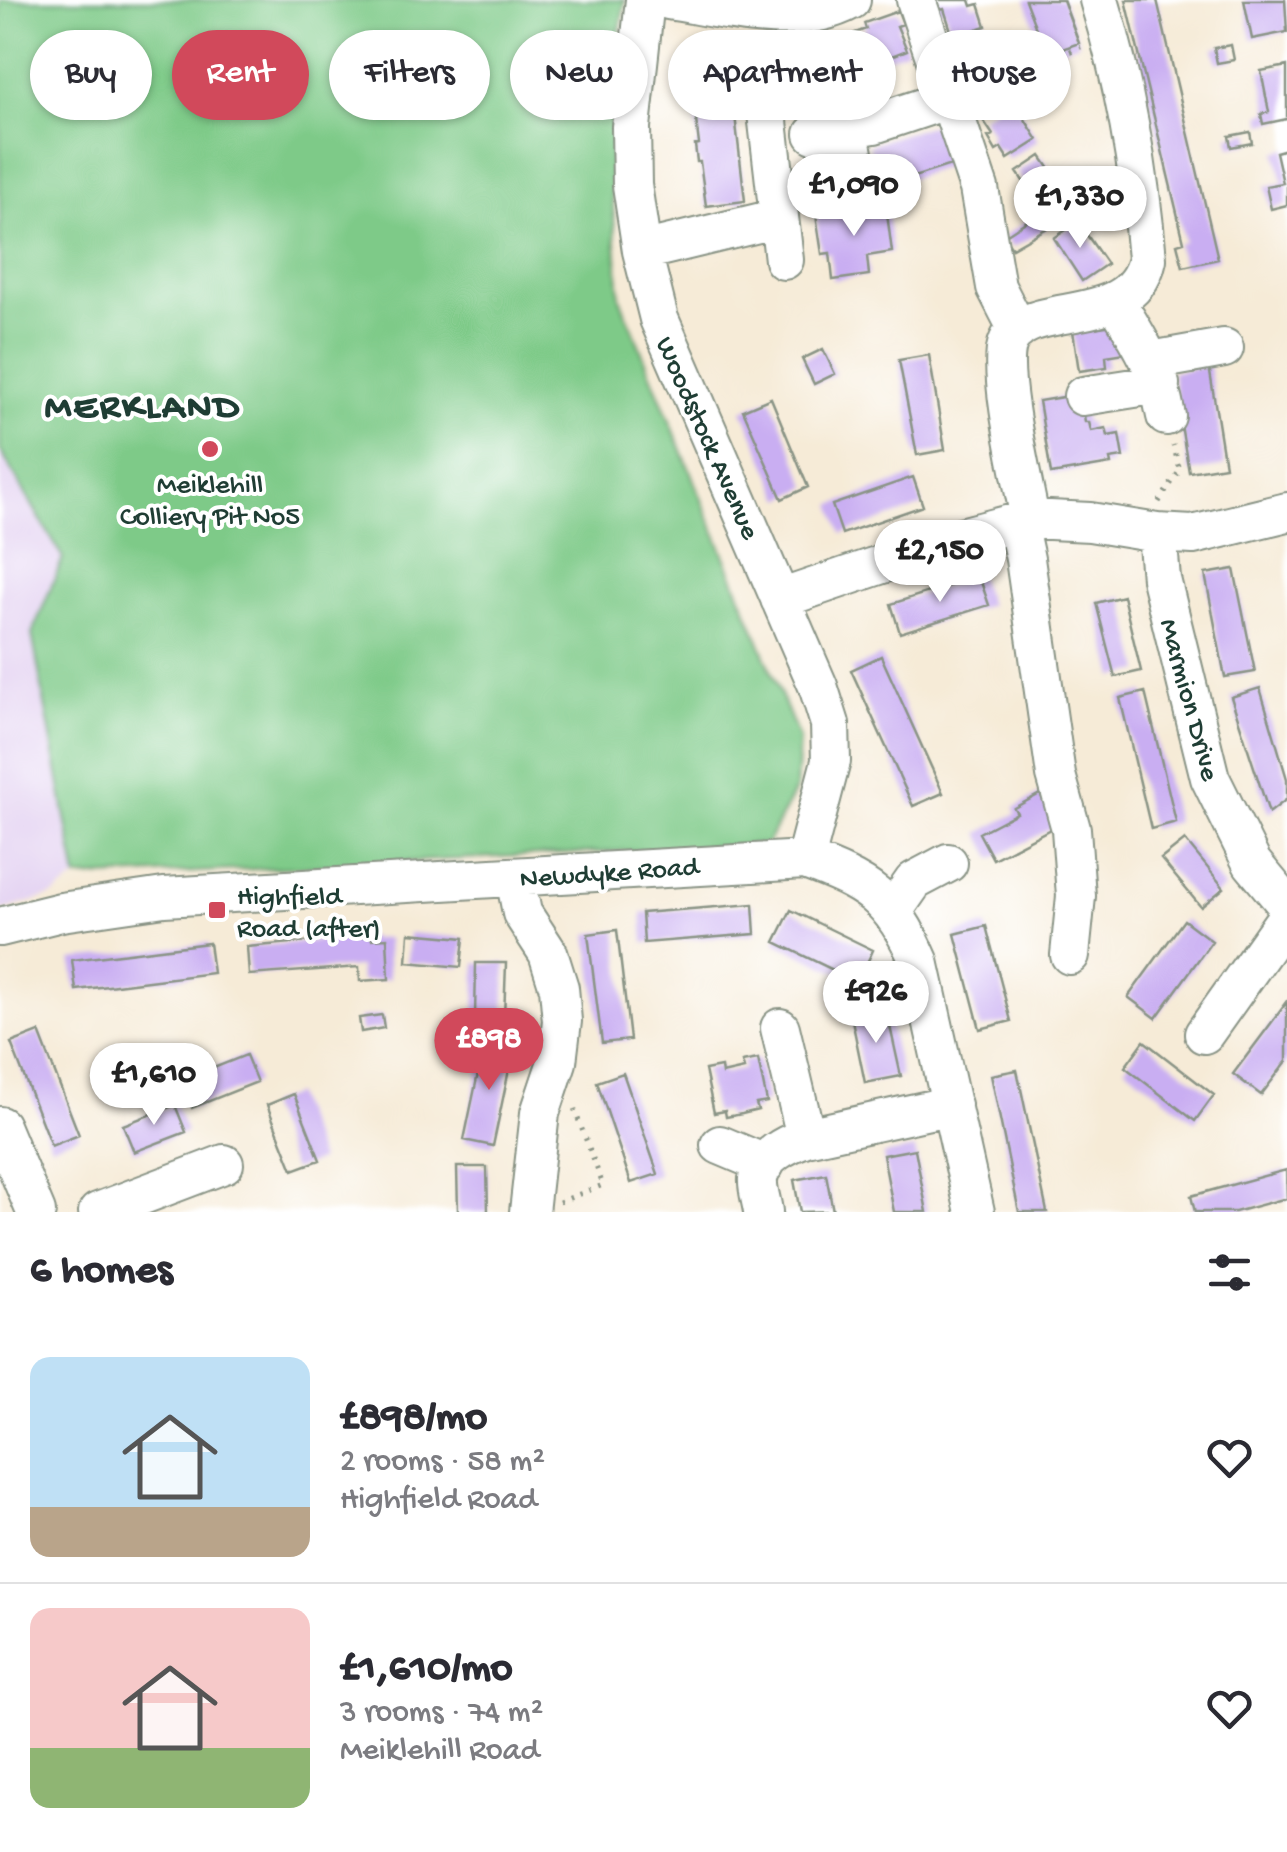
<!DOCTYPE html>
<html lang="en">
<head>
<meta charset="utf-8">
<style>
  :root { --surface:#fff; --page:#f7f7f7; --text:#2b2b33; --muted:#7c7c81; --line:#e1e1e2; --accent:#d1495b }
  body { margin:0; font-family:"Gochi Hand",sans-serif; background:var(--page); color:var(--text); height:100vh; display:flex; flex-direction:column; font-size:38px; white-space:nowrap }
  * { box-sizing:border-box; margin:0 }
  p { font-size:32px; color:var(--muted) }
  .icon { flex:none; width:55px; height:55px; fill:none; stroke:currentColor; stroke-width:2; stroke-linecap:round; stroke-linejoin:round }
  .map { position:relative; height:1212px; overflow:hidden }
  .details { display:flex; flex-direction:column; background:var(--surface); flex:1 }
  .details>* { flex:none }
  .hud { position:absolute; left:30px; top:30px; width:1228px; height:90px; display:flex; gap:20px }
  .price { position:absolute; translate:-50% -85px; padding:0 22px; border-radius:35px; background:#fff; color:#222; font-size:32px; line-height:65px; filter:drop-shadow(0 2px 5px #0008) }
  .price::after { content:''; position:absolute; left:50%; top:60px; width:30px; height:22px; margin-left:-15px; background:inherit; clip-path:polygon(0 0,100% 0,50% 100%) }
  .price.active { background:var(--accent); color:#fff }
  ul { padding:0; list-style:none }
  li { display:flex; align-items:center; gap:30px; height:250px; padding:0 30px }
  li+li { border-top:2px solid var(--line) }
  li span { display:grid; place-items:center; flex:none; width:280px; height:200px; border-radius:20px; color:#555 }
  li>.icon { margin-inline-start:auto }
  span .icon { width:120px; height:120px; fill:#fffc; stroke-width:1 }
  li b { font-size:42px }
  h2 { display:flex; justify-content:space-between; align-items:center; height:120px; padding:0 30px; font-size:42px }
  .pill { padding:0 35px; border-radius:45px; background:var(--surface); box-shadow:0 2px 8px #0004; font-size:35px; line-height:90px }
  .pill.active { background:var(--accent); color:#fff }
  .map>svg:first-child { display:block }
  .built { fill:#e4d3f2 }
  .green { fill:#7eca88; stroke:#4e845e; stroke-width:2.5 }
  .building { fill:#c9aef2 }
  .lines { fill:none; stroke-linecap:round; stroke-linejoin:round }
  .minor-casing { stroke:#8a9486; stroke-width:42 }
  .path { stroke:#8a9486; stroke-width:5; stroke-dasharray:2.5 8; stroke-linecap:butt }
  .minor { stroke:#fff; stroke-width:38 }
  .poi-dot { fill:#d1495b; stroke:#fff; stroke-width:4 }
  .labels { text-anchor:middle; stroke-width:8; stroke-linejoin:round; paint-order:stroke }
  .street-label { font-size:28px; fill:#1f3d34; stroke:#fff }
  .poi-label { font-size:28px; fill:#1f3d34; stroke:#fff }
  .district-label { font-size:38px; font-weight:bold; letter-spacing:2.5px; fill:#1f3d34; stroke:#fff }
</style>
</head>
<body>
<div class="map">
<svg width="1287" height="1212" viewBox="0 0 1287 1212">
  <rect width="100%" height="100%" fill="#fff"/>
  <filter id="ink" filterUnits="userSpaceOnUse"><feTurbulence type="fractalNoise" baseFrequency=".01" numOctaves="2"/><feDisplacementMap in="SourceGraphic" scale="20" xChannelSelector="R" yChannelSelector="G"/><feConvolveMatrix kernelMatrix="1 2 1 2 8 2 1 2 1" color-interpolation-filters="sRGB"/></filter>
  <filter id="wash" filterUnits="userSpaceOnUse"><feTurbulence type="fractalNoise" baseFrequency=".0048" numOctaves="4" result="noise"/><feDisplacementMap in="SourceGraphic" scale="40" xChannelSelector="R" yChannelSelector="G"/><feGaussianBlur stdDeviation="2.25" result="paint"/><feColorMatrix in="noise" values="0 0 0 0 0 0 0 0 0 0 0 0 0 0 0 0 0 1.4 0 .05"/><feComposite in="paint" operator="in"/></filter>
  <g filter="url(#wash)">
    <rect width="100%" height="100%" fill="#f6ebd7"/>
    <path class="built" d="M0 450 63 558 32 634 77 878 54 895 0 911Z"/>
    <path class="green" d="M0 0H625L617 49 610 165 620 298 799 739 796 788 767 844 77 878 32 634 63 558 0 450Z"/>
    <g id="blocks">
      <path class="building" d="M933 0H970L972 6 979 4 986 26 953 37 944 9 937 11Z
        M1025 0H1063L1079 43 1046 55Z
        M1126 0H1157L1218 259 1183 267 1177 244 1184 242Z
        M1244 0H1285L1287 32 1252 39Z
        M898 11 903 24 897 26 907 50 818 85 805 52 866 29 864 23Z
        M1231 45 1234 60 1217 63 1214 48Z
        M781 57 785 92 776 93 778 106 754 109 752 96 733 98 745 201 706 206 700 162H697L695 145 699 144 693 96 686 97 683 65Z
        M1287 66V119L1263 124 1261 114 1269 112 1261 71Z
        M1011 97 1038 140 1008 159 1001 148 996 151 988 137 993 135 981 117Z
        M938 123 951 165 883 187 869 145Z
        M1250 132 1252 143 1231 147 1229 136Z
        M1287 149V205L1271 209 1266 186 1283 183 1276 152Z
        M1041 156 1070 198 1045 214 1017 172Z
        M886 206 892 252 867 256 869 275 833 280 830 253 822 254 816 215Z
        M1038 214 1047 228 1012 248 1004 236Z
        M1078 222 1107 264 1082 281 1054 238Z
        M1120 324 1125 353 1106 356 1107 367 1079 371 1073 331Z
        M823 349 835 374 814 384 802 359Z
        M929 355 945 450 917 455 899 360Z
        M1209 366 1225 466 1189 472 1172 372Z
        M1081 394 1085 422H1089L1091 431 1106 428 1108 436 1119 434 1123 457 1110 459 1111 464 1051 474 1039 401Z
        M771 398 808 487 782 499 743 410Z
        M913 477 923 506 842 534 832 505Z
        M1234 569 1255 672 1225 677 1205 574Z
        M979 576 989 605 900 633 891 604Z
        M1123 596 1141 671 1115 677 1096 603Z
        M881 656 943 793 913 806 851 670Z
        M1260 688 1287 779V799L1269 813 1231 697Z
        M1145 692 1176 822 1151 829 1120 698Z
        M1040 794 1056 826 993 859 979 833 1017 813 1014 808Z
        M1185 840 1224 888 1201 907 1161 859Z
        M753 904 755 934 644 943 642 913Z
        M791 910 873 950 858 982 775 942Z
        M1184 920 1212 941 1156 1018 1128 997Z
        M986 926 1011 1021 980 1029 955 934Z
        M617 930 630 1040 602 1043 588 934Z
        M409 933 464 938 461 967 407 962Z
        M371 936 372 939 387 938 389 979 360 981 359 967 249 975 247 947Z
        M209 943 213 973 76 990 72 960Z
        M476 963H506L504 1018 475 1017Z
        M1287 1002V1061L1261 1095 1233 1074Z
        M886 1008 901 1076 865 1083 851 1015Z
        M382 1015 384 1028 361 1032 359 1018Z
        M39 1032 79 1135 51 1146 11 1043Z
        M485 1040 514 1046 493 1146 464 1140Z
        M1144 1041 1214 1095 1195 1121 1125 1067Z
        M246 1055 257 1082 192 1108 181 1081Z
        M758 1059 767 1102 756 1104 758 1110 742 1114 726 1117 725 1111 714 1113 705 1070 721 1067 722 1074 744 1069 742 1062Z
        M1017 1070 1047 1212H1019L991 1075Z
        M623 1073 658 1174 631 1183 597 1082Z
        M294 1094 320 1160 293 1170 267 1105Z
        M175 1105 186 1132 134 1152 123 1125Z
        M915 1149 927 1212H894L883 1155Z
        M457 1167H487L488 1212H458Z
        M1286 1170 1287 1198 1235 1212H1195L1191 1196Z
        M826 1174 833 1211 800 1212 794 1180Z"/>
    </g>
  </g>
  <g filter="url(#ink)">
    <use href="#blocks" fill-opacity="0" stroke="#8a9486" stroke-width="2.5"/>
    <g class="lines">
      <defs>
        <path id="minor" d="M645 0 631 127 632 185 642 251 659 319 818 686 830 724 831 761 805 860
          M668 0C727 9 796 30 851 0
          M916 0 979 188 996 287 1018 330
          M944 85 967 77 1006 52
          M767 113 784 260
          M814 134 874 124 949 99
          M821 177 856 172 849 130
          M642 251 779 218
          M1115 300C1141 345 1156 362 1166 416
          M1151 361 1224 348
          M1083 396 1160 384
          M1030 519C1023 481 998 377 1007 345 1022 296 1131 334 1147 259 1140 173 1124 82 1099 0
          M1017 522 1025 559 1056 775 1071 829 1076 896 1070 955
          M1157 533 1161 579 1210 778 1252 863 1287 905
          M780 599 961 537 1030 519 1090 522 1157 533 1193 535 1287 512
          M515 877 522 913 548 953 559 988 562 1021 557 1062 540 1113 529 1212
          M893 911 914 881 948 863
          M0 927 61 912 164 897 805 860C867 883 892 897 919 961L975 1212
          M780 1028 806 1137
          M1204 1034 1287 917
          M0 1126 36 1212
          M720 1145 765 1164
          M98 1212 224 1164
          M763 1212C762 1202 757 1189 758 1179 762 1155 787 1144 806 1137L952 1105"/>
      </defs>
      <use href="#minor" class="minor-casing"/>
      <path class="path" d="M1032 69 1045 61 1081 47
        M1159 502 1180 470 1173 445
        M559 1202 603 1185 574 1108"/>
      <use href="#minor" class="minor"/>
    </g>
  </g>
  <g class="poi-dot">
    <circle cx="210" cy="449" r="10"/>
    <rect x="207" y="900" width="20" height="20" rx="5"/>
  </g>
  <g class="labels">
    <g class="street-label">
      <text transform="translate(710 437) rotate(66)" y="10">Woodstock Avenue</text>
      <text transform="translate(1192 699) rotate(75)" y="10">Marmion Drive</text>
      <text transform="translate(609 870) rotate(-4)" y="10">Newdyke Road</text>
    </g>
    <g class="poi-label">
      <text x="210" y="492">Meiklehill<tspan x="210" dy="32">Colliery Pit No5</tspan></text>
      <text x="237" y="904" text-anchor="start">Highfield<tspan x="237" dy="32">Road (after)</tspan></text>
    </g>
    <g class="district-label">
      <text x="143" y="416">MERKLAND</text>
    </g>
  </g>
</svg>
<b class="price" style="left:854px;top:239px">£1,090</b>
<b class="price" style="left:1080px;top:251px">£1,330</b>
<b class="price" style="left:940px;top:605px">£2,150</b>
<b class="price" style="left:876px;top:1046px">£926</b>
<b class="price active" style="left:489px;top:1093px">£898</b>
<b class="price" style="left:154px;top:1128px">£1,610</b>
<div class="hud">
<a class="pill">Buy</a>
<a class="pill active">Rent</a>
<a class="pill">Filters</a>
<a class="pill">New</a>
<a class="pill">Apartment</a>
<a class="pill">House</a>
</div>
</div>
<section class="details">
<h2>6 homes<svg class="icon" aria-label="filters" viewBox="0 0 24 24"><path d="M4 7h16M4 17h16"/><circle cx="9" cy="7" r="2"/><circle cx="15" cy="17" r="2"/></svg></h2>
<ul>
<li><span style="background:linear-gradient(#bfe0f5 75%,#b9a48a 0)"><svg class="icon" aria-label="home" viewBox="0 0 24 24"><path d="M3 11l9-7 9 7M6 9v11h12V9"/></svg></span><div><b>£898/mo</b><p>2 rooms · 58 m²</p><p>Highfield Road</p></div><svg class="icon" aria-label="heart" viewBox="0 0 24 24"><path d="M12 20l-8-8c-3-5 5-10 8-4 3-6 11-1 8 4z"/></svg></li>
<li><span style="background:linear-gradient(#f6c9c9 70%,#8fb573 0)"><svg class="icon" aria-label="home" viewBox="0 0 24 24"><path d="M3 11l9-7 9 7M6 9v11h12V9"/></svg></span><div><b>£1,610/mo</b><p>3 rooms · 74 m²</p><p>Meiklehill Road</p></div><svg class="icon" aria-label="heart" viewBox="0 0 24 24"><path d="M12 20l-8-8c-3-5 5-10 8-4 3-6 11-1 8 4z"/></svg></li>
</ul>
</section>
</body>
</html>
